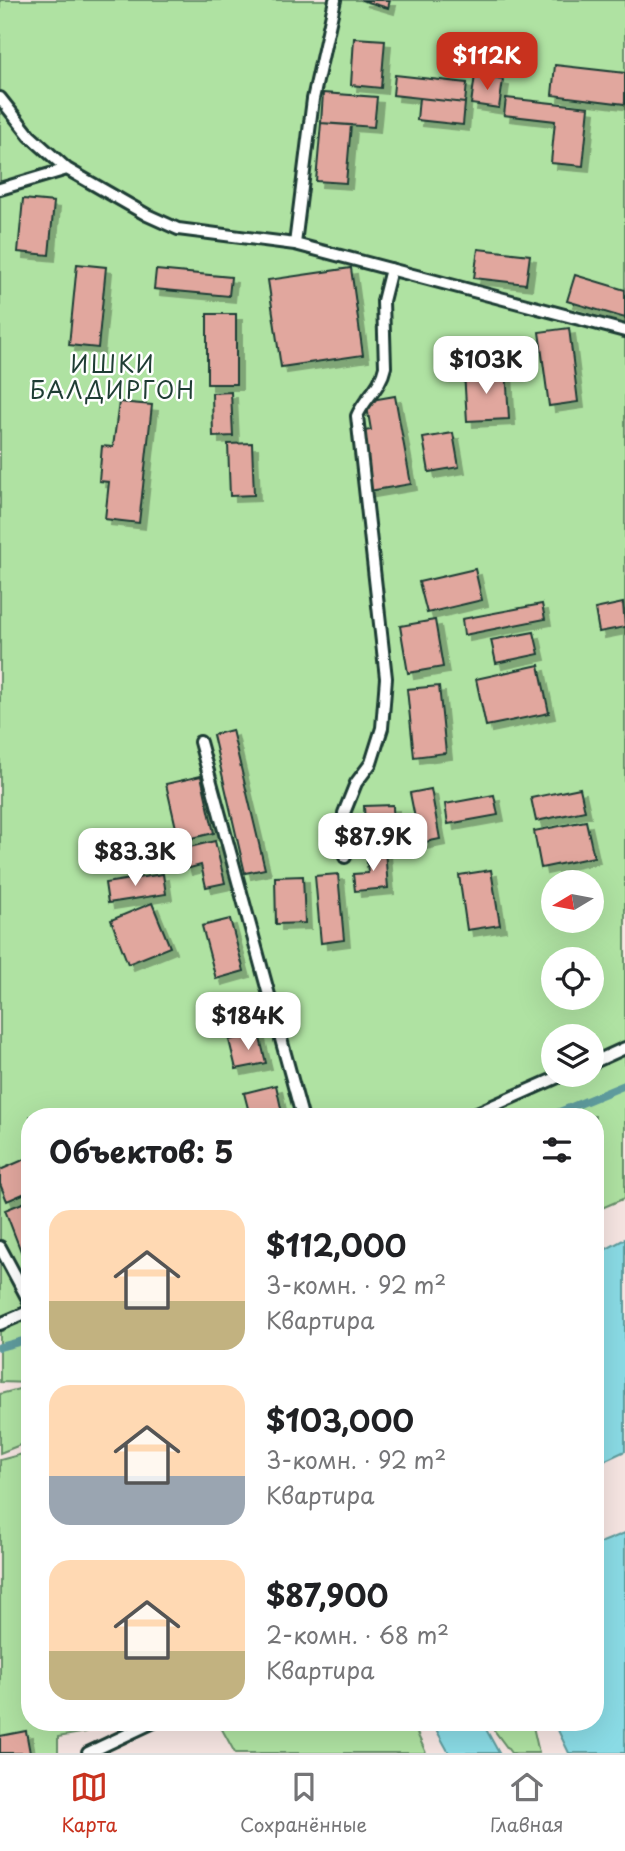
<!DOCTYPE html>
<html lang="ru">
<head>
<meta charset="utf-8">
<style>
  :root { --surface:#fff; --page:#f2f2f2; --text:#202124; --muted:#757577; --line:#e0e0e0; --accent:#c8321e }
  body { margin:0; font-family:"Playpen Sans",sans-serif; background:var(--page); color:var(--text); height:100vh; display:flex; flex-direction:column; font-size:26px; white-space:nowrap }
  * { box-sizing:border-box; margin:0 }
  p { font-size:23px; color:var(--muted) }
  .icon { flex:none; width:38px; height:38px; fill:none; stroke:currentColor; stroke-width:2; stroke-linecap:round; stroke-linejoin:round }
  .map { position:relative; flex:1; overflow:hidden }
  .panel { position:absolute; left:21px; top:1108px; width:583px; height:623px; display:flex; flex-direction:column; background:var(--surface); border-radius:28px; box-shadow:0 7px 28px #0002 }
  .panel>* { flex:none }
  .needle { width:46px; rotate:260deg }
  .fabs { position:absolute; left:541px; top:870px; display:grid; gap:14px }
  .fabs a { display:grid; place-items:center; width:63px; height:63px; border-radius:50%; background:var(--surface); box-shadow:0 7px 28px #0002; font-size:35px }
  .price { position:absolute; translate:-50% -60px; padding:0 16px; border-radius:14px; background:#fff; color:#222; font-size:23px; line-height:46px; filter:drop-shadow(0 2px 4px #0008) }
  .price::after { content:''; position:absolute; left:50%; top:42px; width:21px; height:16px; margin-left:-10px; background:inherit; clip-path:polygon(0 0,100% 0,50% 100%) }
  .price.on { background:var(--accent); color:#fff }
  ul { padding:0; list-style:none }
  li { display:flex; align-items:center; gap:21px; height:175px; padding:0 28px }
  li span { display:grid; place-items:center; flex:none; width:196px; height:140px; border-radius:21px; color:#555 }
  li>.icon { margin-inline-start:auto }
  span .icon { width:84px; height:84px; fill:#fffc; stroke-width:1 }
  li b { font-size:30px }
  h2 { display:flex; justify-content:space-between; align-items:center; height:84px; padding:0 28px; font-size:30px }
  .menu { display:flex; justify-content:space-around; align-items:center; height:98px; border-top:2px solid var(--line); background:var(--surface); font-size:19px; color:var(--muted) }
  .menu a { display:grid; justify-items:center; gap:4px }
  .menu .on { color:var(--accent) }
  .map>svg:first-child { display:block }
  .green { fill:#afe2a2; stroke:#67906b; stroke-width:2; fill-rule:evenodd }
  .water { fill:#8adbe5; stroke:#5f9c9e; stroke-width:2 }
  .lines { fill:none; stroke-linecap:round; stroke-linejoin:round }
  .stream { stroke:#5f9c9e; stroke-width:8 }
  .building { fill:#e1a79e; stroke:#1f3d34; stroke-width:2; filter:url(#shadow) }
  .lane-casing { stroke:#1f3d34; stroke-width:16 }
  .lane { stroke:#fff; stroke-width:10 }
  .labels { text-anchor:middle; stroke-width:5; stroke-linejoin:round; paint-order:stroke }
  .quarter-label { font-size:23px; letter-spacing:2px; fill:#1f3d34; stroke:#fff }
</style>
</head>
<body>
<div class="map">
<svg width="625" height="1753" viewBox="0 0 625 1753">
  <defs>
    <filter id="shadow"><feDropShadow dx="6" dy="6" stdDeviation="0" flood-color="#0004"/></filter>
  </defs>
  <rect width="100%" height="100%" fill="#f6e5e2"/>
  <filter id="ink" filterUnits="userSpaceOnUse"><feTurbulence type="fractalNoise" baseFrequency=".0143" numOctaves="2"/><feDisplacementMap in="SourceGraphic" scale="14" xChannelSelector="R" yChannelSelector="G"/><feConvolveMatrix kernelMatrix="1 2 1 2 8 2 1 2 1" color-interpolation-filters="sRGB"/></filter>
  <g filter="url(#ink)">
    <path class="green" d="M0 0H625V1198L595 1211V1116H30V1383L0 1382ZM553 882H592V920H553ZM553 959H592V998H553ZM553 1036H592V1074H553Z
      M30 1386V1441L0 1453V1394Z
      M30 1452V1722H105L86 1732 58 1737V1753H0V1460Z
      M218 1722H412L426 1753H235Z
      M491 1722H532L539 1753H511L494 1730Z"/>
    <path class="water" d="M625 1239V1451L595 1465V1255Z
      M625 1533V1753H569L554 1722H595V1545Z
      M432 1722H482L499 1753H449Z"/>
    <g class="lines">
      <path class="stream" d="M550 1116 625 1085
        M0 1347 30 1339"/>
    </g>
    <path class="building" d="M361 0H390L388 8Z
      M354 38 385 40 381 88 351 85Z
      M555 65 625 73V104L552 95Z
      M395 75 467 83 465 103 393 95Z
      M475 75 503 80 499 108 471 104Z
      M323 93 377 97 374 127 321 123Z
      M419 98 465 103 463 125 417 120Z
      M506 98 589 107 583 166 551 163 555 121 504 115Z
      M321 123 351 125 346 183 316 181Z
      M23 199 54 202 49 255 18 252Z
      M478 249 530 255 526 284 474 278Z
      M77 264 106 267 98 348 69 345Z
      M351 268 363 355 281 367 268 280Z
      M156 270 231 277 229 296 154 289Z
      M575 275 625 290V318L567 301Z
      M207 314H236V384H207Z
      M569 328 578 402 549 406 539 332Z
      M506 370 509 419 467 421 464 372Z
      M231 392 233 436 213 437 212 393Z
      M395 396 411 484 369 491 358 432 371 430 366 401Z
      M119 402 152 405 139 523 105 519 109 482 99 481 102 446 113 447Z
      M453 433 459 467 429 472 423 438Z
      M252 443 254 495 230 496 228 444Z
      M475 569 482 600 427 613 419 582Z
      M623 603 625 627 599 632 595 609Z
      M542 604 545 619 464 635 462 619Z
      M435 620 443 667 408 673 400 626Z
      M534 632 539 654 496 663 491 640Z
      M539 665 549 713 486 726 476 679Z
      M439 686 446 753 414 757 407 689Z
      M232 730 265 869 245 873 213 735Z
      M201 776 214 833 179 841 166 784Z
      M580 788 585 811 536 821 531 798Z
      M431 789 440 839 420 843 410 793Z
      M494 795 498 815 448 824 445 804Z
      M393 805 394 845 366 846 364 806Z
      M586 821 594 857 541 868 534 831Z
      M215 841 225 883 206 887 201 865 186 869 181 849Z
      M385 850 388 888 355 891 353 874 368 873 366 851Z
      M491 870 500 925 467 930 459 875Z
      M163 874 166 894 108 903 105 883Z
      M338 874 344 940 321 943 315 876Z
      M303 876 305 923 276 924 275 877Z
      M152 903 170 947 128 964 111 920Z
      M230 919 244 971 216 979 202 926Z
      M259 1034 266 1063 236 1069 229 1040Z
      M276 1085 282 1113 268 1116H250L244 1093Z
      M30 1157V1191L7 1201 0 1184V1170Z
      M30 1200V1256L24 1259 5 1210Z
      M26 1731 30 1753H0V1736Z"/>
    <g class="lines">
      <defs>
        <path id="lane" d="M0 98 30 136 67 169 147 215 178 229 295 244 313 99 335 0
          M0 189 67 169
          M295 244 625 331
          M200 742 302 1116
          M345 857 344 813 356 783 371 763 382 728 386 678 357 416C365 398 381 387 385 367L383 301 391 269
          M592 1063 625 1048
          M470 1116 565 1074
          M0 1247 30 1303
          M0 1324 30 1311
          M88 1753 154 1722"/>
      </defs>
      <use href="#lane" class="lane-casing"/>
      <use href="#lane" class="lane"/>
    </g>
  </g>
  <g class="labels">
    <g class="quarter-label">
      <text x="113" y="373">ИШКИ<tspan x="113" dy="26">БАЛДИРГОН</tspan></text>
    </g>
  </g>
</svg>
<div class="fabs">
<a><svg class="needle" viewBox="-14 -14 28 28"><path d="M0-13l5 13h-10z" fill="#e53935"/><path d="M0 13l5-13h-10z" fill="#757577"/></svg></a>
<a><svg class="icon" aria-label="locate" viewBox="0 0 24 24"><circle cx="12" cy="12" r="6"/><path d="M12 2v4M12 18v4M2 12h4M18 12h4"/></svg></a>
<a><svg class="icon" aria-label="layers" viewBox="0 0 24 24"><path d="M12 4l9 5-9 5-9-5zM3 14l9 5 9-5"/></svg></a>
</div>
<b class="price on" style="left:487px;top:92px">$112K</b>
<b class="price" style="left:486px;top:396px">$103K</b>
<b class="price" style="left:373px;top:873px">$87.9K</b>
<b class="price" style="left:135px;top:888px">$83.3K</b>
<b class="price" style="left:248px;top:1052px">$184K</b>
<section class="panel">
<h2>Объектов: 5<svg class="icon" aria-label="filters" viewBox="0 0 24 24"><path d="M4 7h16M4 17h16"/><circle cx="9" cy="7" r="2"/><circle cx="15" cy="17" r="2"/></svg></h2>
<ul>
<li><span style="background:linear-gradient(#ffd9b3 65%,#c2b280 0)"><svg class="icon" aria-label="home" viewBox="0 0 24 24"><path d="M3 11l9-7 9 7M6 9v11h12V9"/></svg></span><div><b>$112,000</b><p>3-комн. · 92 m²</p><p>Квартира</p></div></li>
<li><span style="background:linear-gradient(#ffd9b3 65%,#9aa5b1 0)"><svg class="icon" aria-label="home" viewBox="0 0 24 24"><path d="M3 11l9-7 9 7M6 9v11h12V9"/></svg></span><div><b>$103,000</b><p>3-комн. · 92 m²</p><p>Квартира</p></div></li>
<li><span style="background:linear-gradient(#ffd9b3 65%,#c2b280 0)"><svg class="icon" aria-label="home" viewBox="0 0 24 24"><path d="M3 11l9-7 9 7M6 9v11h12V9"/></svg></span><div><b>$87,900</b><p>2-комн. · 68 m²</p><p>Квартира</p></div></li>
</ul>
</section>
</div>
<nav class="menu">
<a class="on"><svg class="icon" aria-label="map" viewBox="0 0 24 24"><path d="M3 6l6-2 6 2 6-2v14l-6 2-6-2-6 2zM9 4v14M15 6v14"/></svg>Карта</a>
<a><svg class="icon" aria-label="saved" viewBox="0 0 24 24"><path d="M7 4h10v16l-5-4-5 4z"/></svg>Сохранённые</a>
<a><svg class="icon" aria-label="home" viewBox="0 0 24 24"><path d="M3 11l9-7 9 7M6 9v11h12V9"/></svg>Главная</a>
</nav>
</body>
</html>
